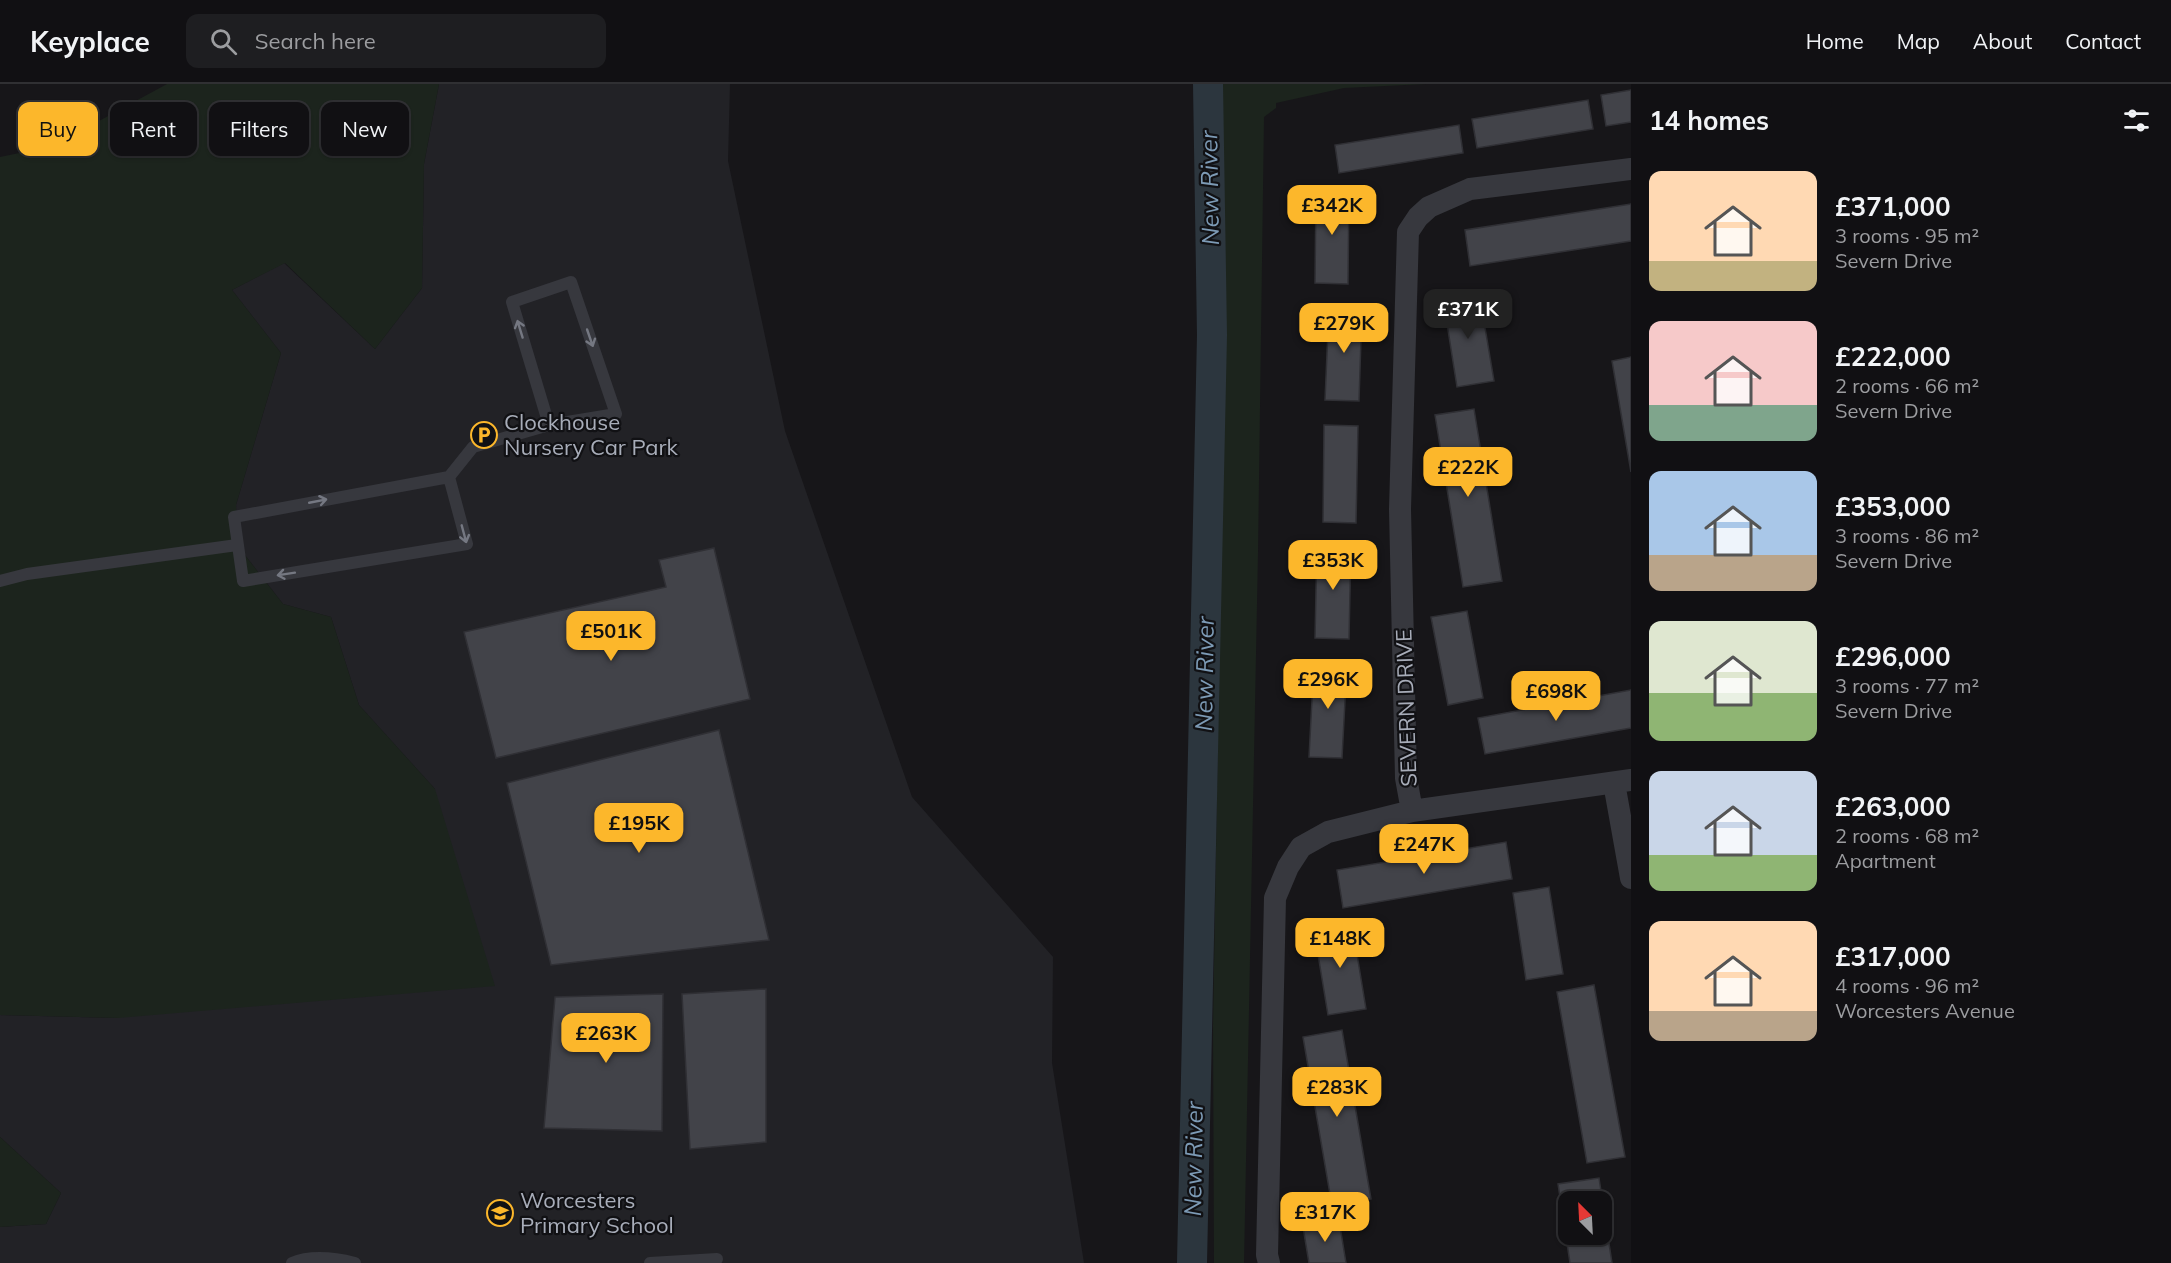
<!DOCTYPE html>
<html lang="en">
<head>
<meta charset="utf-8">
<style>
  :root { --surface:#111013; --page:#1e1e21; --text:#f1f3f6; --muted:#9c9da0; --line:#303033; --accent:#fcb72b }
  body { margin:0; font-family:Mulish,sans-serif; background:var(--page); color:var(--text); height:100vh; display:flex; flex-direction:column; font-size:22px; white-space:nowrap }
  * { box-sizing:border-box; margin:0 }
  p { font-size:20px; color:var(--muted) }
  .icon { flex:none; width:33px; height:33px; fill:none; stroke:currentColor; stroke-width:2; stroke-linecap:round; stroke-linejoin:round }
  .map { position:relative; flex:1; overflow:hidden }
  .sheet { display:flex; flex-direction:column; background:var(--surface); width:540px }
  .sheet>* { flex:none }
  .hud { position:absolute; left:18px; top:18px; width:570px; height:54px; display:flex; gap:12px }
  .needle { width:39px; rotate:336deg }
  .buttons { position:absolute; left:1558px; top:1107px; display:grid; gap:12px }
  .buttons a { display:grid; place-items:center; width:54px; height:54px; border-radius:12px; background:var(--surface); box-shadow:0 2px 4px #0004,0 0 0 2px var(--line); font-size:30px }
  .price { position:absolute; translate:-50% -51px; padding:0 14px; border-radius:12px; background:var(--accent); color:#111; font-size:20px; line-height:39px; filter:drop-shadow(0 2px 3px #0008) }
  .price::after { content:''; position:absolute; left:50%; top:36px; width:18px; height:14px; margin-left:-9px; background:inherit; clip-path:polygon(0 0,100% 0,50% 100%) }
  .price.on { background:#222; color:#fff }
  ul { padding:0; list-style:none }
  li { display:flex; align-items:center; gap:18px; height:150px; padding:0 18px }
  li span { display:grid; place-items:center; flex:none; width:168px; height:120px; border-radius:12px; color:#555 }
  li>.icon { margin-inline-start:auto }
  span .icon { width:72px; height:72px; fill:#fffc; stroke-width:1 }
  li b { font-size:26px }
  h2 { display:flex; justify-content:space-between; align-items:center; height:72px; padding:0 18px; font-size:26px }
  .tag { padding:0 21px; border-radius:12px; background:var(--surface); box-shadow:0 2px 4px #0004,0 0 0 2px var(--line); font-size:21px; line-height:54px }
  .tag.on { background:var(--accent); color:#111 }
  header { display:flex; align-items:center; gap:36px; box-sizing:border-box; height:84px; padding:0 30px; background:var(--surface); border-bottom:2px solid var(--line) }
  header strong { font-size:28px }
  nav { display:flex; gap:33px; margin-inline-start:auto; font-size:21px }
  .search { width:420px; height:54px; background:var(--page); display:flex; align-items:center; gap:15px; box-sizing:border-box; padding:0 21px; border-radius:12px; color:var(--muted); font-size:22px }
  main { display:flex; flex:1; min-height:0 }
  .map>svg:first-child { display:block }
  .built { fill:#222226 }
  .green { fill:#1c241d }
  .lines { fill:none; stroke-linecap:round; stroke-linejoin:round }
  .canal { stroke:#2c363e; stroke-width:30 }
  .building { fill:#424349; stroke:#303035; stroke-width:1.5; fill-rule:evenodd }
  .service { stroke:#37383e; stroke-width:12 }
  .minor { stroke:#37383e; stroke-width:22 }
  .oneway { stroke:#757882 }
  .labels { text-anchor:middle; stroke-width:4.5; stroke-linejoin:round; paint-order:stroke }
  .poi-label { font-size:22px; fill:#a8adb9; stroke:#111114; text-anchor:start }
  .street-label { font-size:22px; fill:#a8adb9; stroke:#111114 }
  .water-label { font-size:24px; font-style:italic; fill:#7d9bb6; stroke:#111114 }
</style>
</head>
<body>
<header>
<strong>Keyplace</strong>
<div class="search"><svg class="icon" aria-label="search" viewBox="0 0 24 24"><circle cx="10" cy="10" r="6"/><path d="M15 15l6 6"/></svg>Search here</div>
<nav><a>Home</a><a>Map</a><a>About</a><a>Contact</a></nav>
</header>
<main>
<div class="map">
<svg width="1631" height="1179" viewBox="0 0 1631 1179">
  <rect width="100%" height="100%" fill="#171619"/>
  <path class="built" d="M439 0H730L728 77 785 347 912 713 1053 873 1052 979 1084 1179H0V1143L46 1140 61 1109 0 1053V931L118 934 435 705 359 621 331 533 283 520 237 461 236 421 281 269 232 206 284 179 375 265 422 204 424 80Z"/>
  <path class="green" d="M167 0H439L424 80 422 204 375 265 285 179 232 206 281 269 236 421 237 461 283 520 331 533 359 621 435 705 495 902 118 934 0 931V73L53 62Z
    M1221 0H1426L1344 4 1276 19V24L1264 33 1258 469 1244 1179H1214L1213 942 1225 231Z
    M0 1053 61 1109 46 1140 0 1143Z"/>
  <g class="lines">
    <path class="canal" d="M1192 1179 1212 251 1208 0"/>
  </g>
  <path class="building" d="M1631 6V38L1606 42 1601 11Z
    M1588 16 1593 45 1477 64 1472 35Z
    M1459 41 1463 69 1339 89 1335 61Z
    M1316 103 1349 104 1348 200 1315 199Z
    M1631 120V157L1470 182 1465 146Z
    M1479 208 1494 297 1457 303 1443 214Z
    M1329 223 1362 224 1359 317 1325 316Z
    M1631 273V388L1612 277Z
    M1474 325 1502 497 1463 503 1435 331Z
    M1324 341 1358 342 1356 439 1323 438Z
    M1317 459 1351 460 1349 555 1315 554Z
    M714 464 750 615 496 674 464 548 666 503 659 476Z
    M1467 527 1483 614 1448 621 1431 533Z
    M1314 577 1347 579 1342 674 1309 673Z
    M1631 606V644L1485 670 1478 634Z
    M719 646 769 856 551 881 507 699Z
    M1506 758 1512 795 1343 824 1337 786Z
    M1549 803 1563 890 1526 896 1513 809Z
    M1352 840 1366 925 1328 931 1314 846Z
    M1594 901 1625 1073 1587 1079 1557 908Z
    M766 905V1058L690 1065 682 910Z
    M663 910 662 1047 544 1044 555 913Z
    M1342 946 1371 1115 1332 1122 1303 953Z
    M1599 1094 1612 1179H1570L1558 1100ZM1569 1118H1602V1150H1569Z
    M1339 1136 1346 1179H1309L1303 1143Z"/>
  <g class="lines">
    <path class="service" d="M449 393 467 460 243 497 234 433 449 393 473 363 549 341 616 330 571 198 512 218 549 341
      M0 497 27 490 237 461
      M292 1179C311 1171 335 1174 355 1179
      M650 1179 717 1175"/>
    <path class="minor" d="M1614 699 1631 794
      M1412 727 1406 694 1400 425 1408 148 1418 133 1429 123 1470 105 1631 85
      M1269 1179 1267 1171 1275 814 1288 783 1301 763 1328 748 1412 727 1631 696"/>
  </g>
  <defs><path id="oneway-shaft" d="M-6 0H5M1.5-3L5.5 0L1.5 3" fill="none" stroke-width="1.6" stroke-linecap="round" stroke-linejoin="round" transform="scale(1.5)"/></defs>
  <g class="oneway">
    <use href="#oneway-shaft" transform="translate(520 245) rotate(-107)"/>
    <use href="#oneway-shaft" transform="translate(590 254) rotate(71)"/>
    <use href="#oneway-shaft" transform="translate(318 417) rotate(-11)"/>
    <use href="#oneway-shaft" transform="translate(464 450) rotate(75)"/>
    <use href="#oneway-shaft" transform="translate(286 490) rotate(171)"/>
  </g>
  <defs>
    <symbol id="parking-ring" viewBox="-11 -11 22 22"><circle r="9.5" fill="#111114" stroke="#fcb72b" stroke-width="1.5"/><path d="M-3.5-5.5H1a3.5 3.5 0 0 1 0 7H-1V5.5H-3.5ZM-1-3.4V-.6H.8a1.4 1.4 0 0 0 0-2.8Z" fill="#fcb72b"/></symbol>
    <symbol id="school-ring" viewBox="-11 -11 22 22"><circle r="9.5" fill="#111114" stroke="#fcb72b" stroke-width="1.5"/><path d="M0-5L7-2L0 1L-7-2ZM-4 1L0 2.5L4 1V4Q0 6-4 4Z" fill="#fcb72b"/></symbol>
  </defs>
  <g fill-rule="evenodd">
    <use href="#parking-ring" x="469" y="336" width="30" height="30"/>
    <use href="#school-ring" x="485" y="1114" width="30" height="30"/>
  </g>
  <g class="labels">
    <g class="poi-label">
      <text x="504" y="346">Clockhouse<tspan x="504" dy="25">Nursery Car Park</tspan></text>
      <text x="520" y="1124">Worcesters<tspan x="520" dy="25">Primary School</tspan></text>
    </g>
    <g class="street-label">
      <text transform="translate(1406 624) rotate(-92)" y="8">SEVERN DRIVE</text>
    </g>
    <g class="water-label">
      <text transform="translate(1210 104) rotate(-91)" y="8">New River</text>
      <text transform="translate(1205 590) rotate(-89)" y="8">New River</text>
      <text transform="translate(1194 1075) rotate(-89)" y="8">New River</text>
    </g>
  </g>
</svg>
<div class="buttons">
<a><svg class="needle" viewBox="-14 -14 28 28"><path d="M0-13l5 13h-10z" fill="#e53935"/><path d="M0 13l5-13h-10z" fill="#9c9da0"/></svg></a>
</div>
<b class="price" style="left:1332px;top:152px">£342K</b>
<b class="price on" style="left:1468px;top:256px">£371K</b>
<b class="price" style="left:1344px;top:270px">£279K</b>
<b class="price" style="left:1468px;top:414px">£222K</b>
<b class="price" style="left:1333px;top:507px">£353K</b>
<b class="price" style="left:611px;top:578px">£501K</b>
<b class="price" style="left:1328px;top:626px">£296K</b>
<b class="price" style="left:1556px;top:638px">£698K</b>
<b class="price" style="left:639px;top:770px">£195K</b>
<b class="price" style="left:1424px;top:791px">£247K</b>
<b class="price" style="left:1340px;top:885px">£148K</b>
<b class="price" style="left:606px;top:980px">£263K</b>
<b class="price" style="left:1337px;top:1034px">£283K</b>
<b class="price" style="left:1325px;top:1159px">£317K</b>
<div class="hud">
<a class="tag on">Buy</a>
<a class="tag">Rent</a>
<a class="tag">Filters</a>
<a class="tag">New</a>
</div>
</div>
<section class="sheet">
<h2>14 homes<svg class="icon" aria-label="filters" viewBox="0 0 24 24"><path d="M4 7h16M4 17h16"/><circle cx="9" cy="7" r="2"/><circle cx="15" cy="17" r="2"/></svg></h2>
<ul>
<li><span style="background:linear-gradient(#ffd9b3 75%,#c2b280 0)"><svg class="icon" aria-label="home" viewBox="0 0 24 24"><path d="M3 11l9-7 9 7M6 9v11h12V9"/></svg></span><div><b>£371,000</b><p>3 rooms · 95 m²</p><p>Severn Drive</p></div></li>
<li><span style="background:linear-gradient(#f6c9c9 70%,#7fa58c 0)"><svg class="icon" aria-label="home" viewBox="0 0 24 24"><path d="M3 11l9-7 9 7M6 9v11h12V9"/></svg></span><div><b>£222,000</b><p>2 rooms · 66 m²</p><p>Severn Drive</p></div></li>
<li><span style="background:linear-gradient(#a9c7e8 70%,#b9a48a 0)"><svg class="icon" aria-label="home" viewBox="0 0 24 24"><path d="M3 11l9-7 9 7M6 9v11h12V9"/></svg></span><div><b>£353,000</b><p>3 rooms · 86 m²</p><p>Severn Drive</p></div></li>
<li><span style="background:linear-gradient(#dfe7d0 60%,#8fb573 0)"><svg class="icon" aria-label="home" viewBox="0 0 24 24"><path d="M3 11l9-7 9 7M6 9v11h12V9"/></svg></span><div><b>£296,000</b><p>3 rooms · 77 m²</p><p>Severn Drive</p></div></li>
<li><span style="background:linear-gradient(#c9d6e8 70%,#8fb573 0)"><svg class="icon" aria-label="home" viewBox="0 0 24 24"><path d="M3 11l9-7 9 7M6 9v11h12V9"/></svg></span><div><b>£263,000</b><p>2 rooms · 68 m²</p><p>Apartment</p></div></li>
<li><span style="background:linear-gradient(#ffd9b3 75%,#b9a48a 0)"><svg class="icon" aria-label="home" viewBox="0 0 24 24"><path d="M3 11l9-7 9 7M6 9v11h12V9"/></svg></span><div><b>£317,000</b><p>4 rooms · 96 m²</p><p>Worcesters Avenue</p></div></li>
</ul>
</section>
</main>
</body>
</html>
